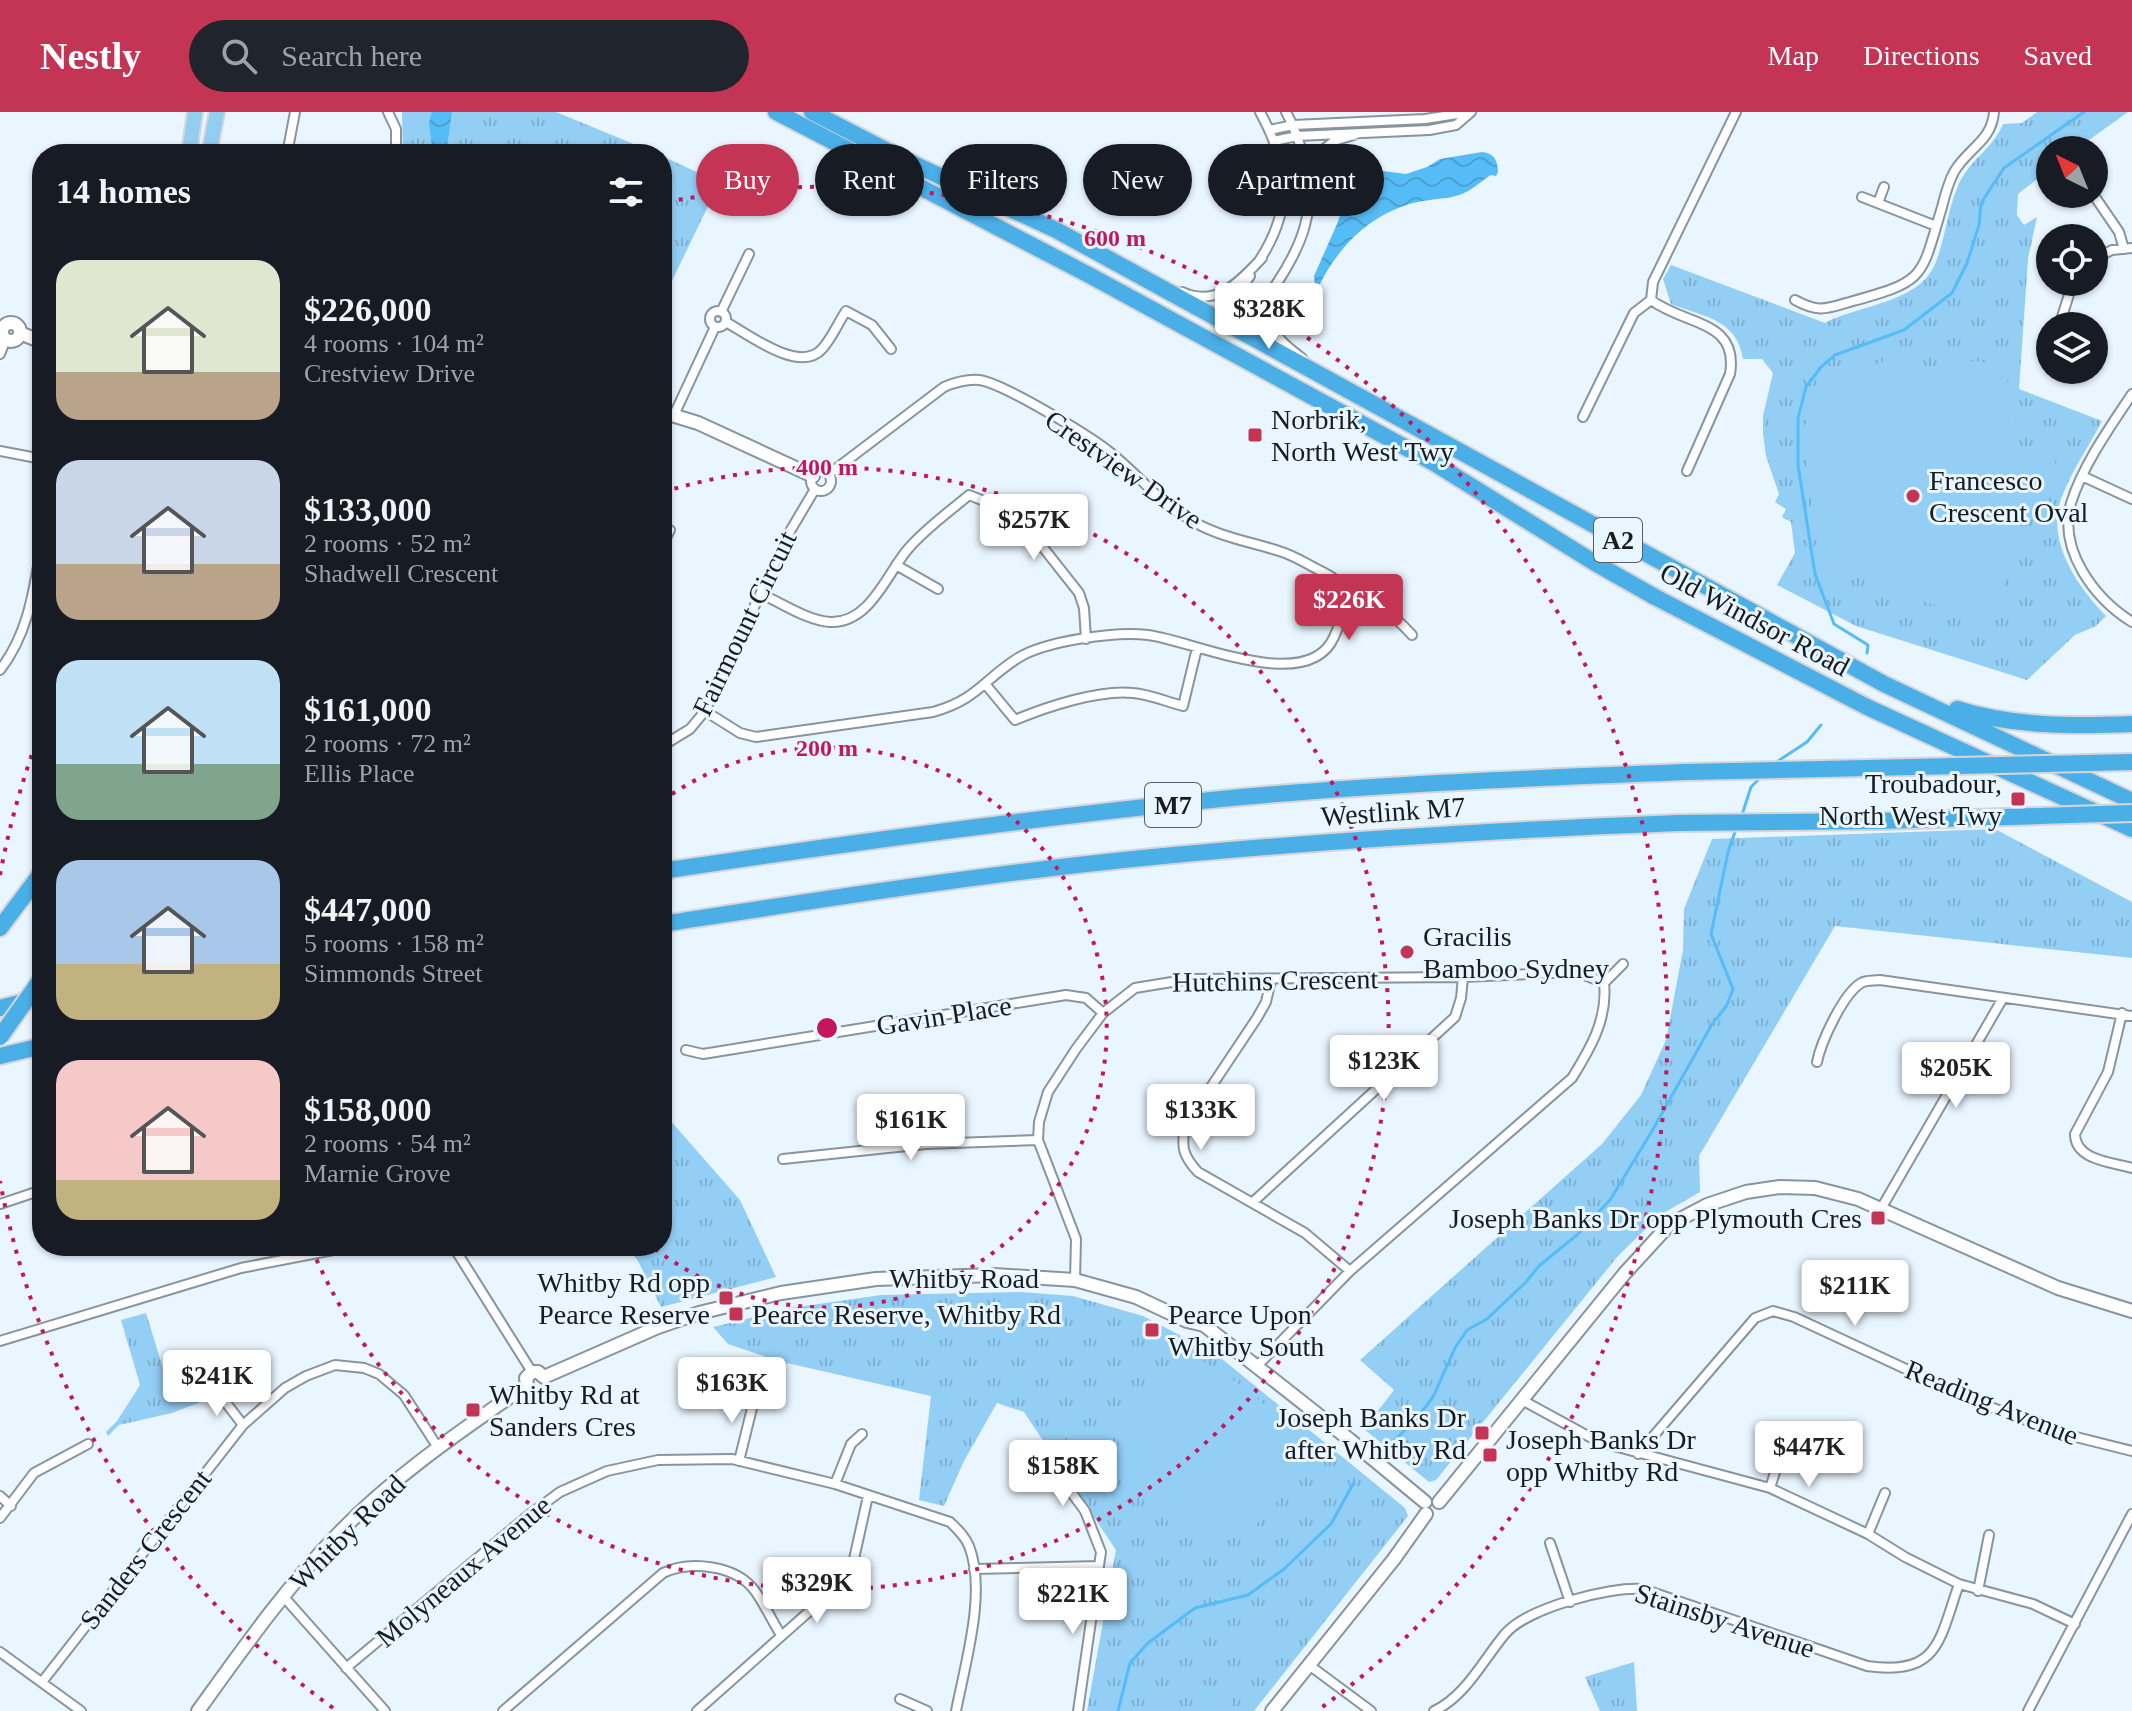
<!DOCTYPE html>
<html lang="en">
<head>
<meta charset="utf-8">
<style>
  :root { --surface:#171b24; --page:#20242c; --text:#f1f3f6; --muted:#9ea1a6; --accent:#c43454 }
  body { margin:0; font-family:Georgia,serif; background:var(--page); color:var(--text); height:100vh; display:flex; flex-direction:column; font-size:30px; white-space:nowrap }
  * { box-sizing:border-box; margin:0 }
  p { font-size:26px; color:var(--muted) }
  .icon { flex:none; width:44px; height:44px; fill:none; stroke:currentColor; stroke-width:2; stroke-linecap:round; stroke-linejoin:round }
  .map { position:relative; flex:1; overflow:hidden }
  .details { position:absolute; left:32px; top:32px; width:640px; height:1112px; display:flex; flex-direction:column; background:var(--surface); border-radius:32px; box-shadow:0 2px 6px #0004 }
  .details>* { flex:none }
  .guide { position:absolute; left:696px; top:32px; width:760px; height:72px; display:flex; gap:16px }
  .needle { width:52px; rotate:317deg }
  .tools { position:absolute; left:2036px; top:24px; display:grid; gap:16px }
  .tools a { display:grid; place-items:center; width:72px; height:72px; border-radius:50%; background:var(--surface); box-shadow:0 2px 6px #0004; font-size:40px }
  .price { position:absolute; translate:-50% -68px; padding:0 18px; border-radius:8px; background:#fff; color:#222; font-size:26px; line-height:52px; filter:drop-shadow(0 2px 4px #0008) }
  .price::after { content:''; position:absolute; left:50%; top:48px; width:24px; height:18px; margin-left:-12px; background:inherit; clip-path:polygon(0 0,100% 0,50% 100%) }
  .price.selected { background:var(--accent); color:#fff }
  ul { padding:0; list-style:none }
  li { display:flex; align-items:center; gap:24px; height:200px; padding:0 24px }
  li span { display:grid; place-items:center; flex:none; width:224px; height:160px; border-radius:24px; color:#555 }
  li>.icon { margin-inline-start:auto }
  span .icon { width:96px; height:96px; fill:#fffc; stroke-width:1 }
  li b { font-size:34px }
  h2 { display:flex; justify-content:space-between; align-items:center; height:96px; padding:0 24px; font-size:34px }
  .pill { padding:0 28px; border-radius:36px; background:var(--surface); box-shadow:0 2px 6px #0004; font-size:28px; line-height:72px }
  .pill.selected { background:var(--accent); color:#fff }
  header { display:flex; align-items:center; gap:48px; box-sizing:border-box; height:112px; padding:0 40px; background:var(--accent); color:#fff }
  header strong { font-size:38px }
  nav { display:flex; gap:44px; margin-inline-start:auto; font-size:28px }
  .search { width:560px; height:72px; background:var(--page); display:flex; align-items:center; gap:20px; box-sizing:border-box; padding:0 28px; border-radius:44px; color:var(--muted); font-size:30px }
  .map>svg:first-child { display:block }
  .park { fill:url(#park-tufts) }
  .garden { fill:#93cef4 }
  .water { fill:url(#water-waves) }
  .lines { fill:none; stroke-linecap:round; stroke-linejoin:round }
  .stream { stroke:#55bcf7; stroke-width:3 }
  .street-casing { stroke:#87959f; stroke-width:12 }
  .secondary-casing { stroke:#87959f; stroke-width:16 }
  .primary-casing { stroke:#d5d6d7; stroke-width:18 }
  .highway-casing { stroke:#d5d6d7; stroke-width:20 }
  .street { stroke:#fff; stroke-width:8 }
  .secondary { stroke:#fff; stroke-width:12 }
  .primary { stroke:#92cef1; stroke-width:14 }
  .highway { stroke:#4aaee7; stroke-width:16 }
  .highway-bridge-casing { stroke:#d5d6d7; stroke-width:20; stroke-linecap:butt }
  .highway-bridge { stroke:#4aaee7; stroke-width:16 }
  .ring { fill:none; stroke:#c2185b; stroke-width:4; stroke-dasharray:4 8 }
  .poi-dot { fill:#c43454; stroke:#eaf6ff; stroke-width:3 }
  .labels { text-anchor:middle; stroke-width:6; stroke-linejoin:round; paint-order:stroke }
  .shield { fill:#eaf6ff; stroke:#565d63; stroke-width:2 }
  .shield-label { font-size:26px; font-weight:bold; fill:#171c20 }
  .poi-label { font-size:28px; fill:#171c20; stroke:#eaf6ff; text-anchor:start }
  .street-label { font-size:28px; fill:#171c20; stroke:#eaf6ff }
  .centre { fill:#c2185b; stroke:#eaf6ff; stroke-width:4 }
  .ring-label { font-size:24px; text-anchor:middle; font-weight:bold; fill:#c2185b; stroke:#eaf6ff; stroke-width:6; stroke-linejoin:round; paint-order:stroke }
</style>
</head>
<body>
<header>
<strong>Nestly</strong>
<div class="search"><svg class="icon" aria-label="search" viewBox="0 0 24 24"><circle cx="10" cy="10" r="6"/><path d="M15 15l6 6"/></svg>Search here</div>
<nav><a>Map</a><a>Directions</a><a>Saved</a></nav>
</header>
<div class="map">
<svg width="2132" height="1599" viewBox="0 0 2132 1599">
  <defs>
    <pattern id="park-tufts" width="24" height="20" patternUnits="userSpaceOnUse" patternTransform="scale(2)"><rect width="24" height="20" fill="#93cef4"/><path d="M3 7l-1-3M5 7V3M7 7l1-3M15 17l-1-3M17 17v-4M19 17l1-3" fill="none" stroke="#7eb0d1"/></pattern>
    <pattern id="water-waves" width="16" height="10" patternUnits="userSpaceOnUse" patternTransform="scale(2)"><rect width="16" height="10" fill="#55bcf7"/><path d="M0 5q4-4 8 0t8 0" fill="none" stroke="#49a1d3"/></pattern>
  </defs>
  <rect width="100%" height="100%" fill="#eaf6ff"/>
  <path class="park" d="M402 0H556L658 42H403Z
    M2037 0H2128L2075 38H2050V57L2018 82 2017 103 2024 113 2037 105 2028 147 2019 277 2102 309C2089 334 2071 360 2061 387 2046 430 2078 475 2106 504L2096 514 2075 523 2027 568 1856 514 1777 473 1795 441 1791 410 1782 405 1786 397 1775 390 1779 382 1766 344 1763 321V304L1773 261 1762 247H1743C1737 207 1704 205 1671 192L1663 167 1671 153 1825 211C1858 193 1919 191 1935 152 1946 126 1947 96 1960 70 1971 47 1993 36 2003 12L2022 11Z
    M662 44 738 79 711 88 671 171 662 172Z
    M1995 717 2132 790V846L1835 814 1699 1044 1700 1080 1660 1103 1618 1144 1436 1368 1429 1370 1364 1317 1394 1278 1360 1248 1602 1032 1641 983 1666 928 1683 838 1684 797 1712 727Z
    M662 999 740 1088 776 1165 661 1195 638 1149 626 1134H662Z
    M1021 1180 1073 1184 1143 1204 1216 1242 1405 1396 1408 1404 1254 1599H1087L1116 1438 1024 1300 997 1291 964 1349 944 1394 919 1388 931 1284 787 1251 768 1275 763 1271 766 1245 728 1232 713 1215 791 1196 881 1183Z
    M146 1201 165 1263 186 1285 200 1282 203 1289 172 1301 119 1313 108 1324 106 1320 117 1309 140 1273 121 1208Z
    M1634 1550 1637 1599H1600L1585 1565Z"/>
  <path class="garden" d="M1890 246C1918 271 1944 248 1977 249 1984 249 1994 255 2001 258L2009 273 2008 343 2020 424 2010 459 1987 512 1858 466 1825 458 1801 321 1828 273Z
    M2054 344 2058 365 2039 369 2034 349Z
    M1203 1249C1242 1273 1276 1291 1289 1338 1296 1363 1293 1374 1275 1392 1266 1402 1256 1415 1244 1421 1195 1446 1155 1405 1133 1364 1126 1350 1116 1335 1119 1319 1126 1281 1169 1254 1203 1249Z
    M1242 1510 1272 1535 1259 1551 1229 1527Z
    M1207 1571 1233 1592 1228 1599H1218L1198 1583Z"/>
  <path class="water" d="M432 0H452L446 42H433L429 11Z
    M1482 40C1494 41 1498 49 1498 60L1496 64 1491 63C1481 69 1470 80 1459 83 1448 87 1428 87 1413 91 1369 103 1337 136 1318 176L1315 173 1314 164 1337 112 1347 83 1354 74 1383 59 1406 62 1427 55 1440 47Z"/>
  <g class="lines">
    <path class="stream" d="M1867 541 1868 533 1834 512 1815 462 1798 353V306L1806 275 1821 255 1835 243 1904 218 1952 181 1967 151 1979 113 1981 91 2004 56 2084 0
      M1772 653 1807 630 1821 613
      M1742 703 1751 675 1762 664
      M1395 1328 1417 1306 1433 1285 1455 1236 1467 1218 1487 1207 1526 1170 1539 1154 1578 1122 1610 1088 1652 1019 1711 914 1727 893 1733 877 1711 822 1728 740 1736 717
      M1118 1599 1130 1551 1148 1531 1195 1496 1248 1483 1284 1457 1331 1412 1354 1370"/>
    <defs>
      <path id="street" d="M388 0 396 17V42
        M1286 0C1299 24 1309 56 1307 83
        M1269 18 1293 13 1425 7 1470 0
        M1274 29 1297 24 1429 18 1456 13 1471 0
        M287 42 295 0
        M2093 82 2119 120 2124 137
        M1862 85 1936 114
        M1878 91 1884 75
        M2094 147 2112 138 2132 136
        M1259 149C1294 96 1289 53 1260 0
        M1275 178C1260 212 1275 226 1302 246
        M1182 180C1217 196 1240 169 1262 146
        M1795 188C1820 202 1828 196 1853 189 1927 169 1921 165 1942 95 1945 83 1948 71 1954 60 1967 37 1992 29 1994 0
        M710 207a8 8 0 1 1 16 0a8 8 0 1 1-16 0Z
        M721 200 749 142
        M1219 208 1250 164
        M726 210C749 223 800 262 822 237 832 226 838 211 846 199L872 213 891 237
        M2059 214 2073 170
        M1239 218C1264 194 1294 150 1304 117 1311 91 1313 62 1324 37L1334 29 1360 21
        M0 242 6 227
        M2132 282C2110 315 2083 353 2071 391 2058 438 2094 486 2132 510
        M674 303 715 215
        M1583 305 1634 201 1651 188
        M0 339 42 347
        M811 369a10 10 0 1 1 20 0a10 10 0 1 1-20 0Z
        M1687 359 1730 262C1739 208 1686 214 1651 188L1653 170 1736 0
        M2082 364 2132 387
        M662 434 670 418
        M896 453 938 477
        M761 482C782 491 808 509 830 510 870 512 887 461 908 437 926 416 949 400 969 383L1004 397 1023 410 1079 481 1084 496 1086 527
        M1347 486C1375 488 1394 503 1412 523
        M0 558C29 521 34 476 42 431
        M986 573 1015 608C1046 595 1100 577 1133 581 1149 582 1167 590 1183 594L1197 536
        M705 599 740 621 756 625 933 600C978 587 983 568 1018 546 1045 529 1116 519 1148 523 1191 528 1308 584 1334 525 1340 510 1353 488 1342 474 1336 466 1326 462 1317 457 1305 451 1293 443 1279 439 1251 430 1220 425 1194 410 1158 390 1141 365 1111 341 1090 324 1003 271 979 268 966 267 956 270 944 275L829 362
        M662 634 690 617 705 599 789 421 815 377
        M1271 868 1266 890 1257 906 1185 1014C1181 1035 1183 1044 1198 1060L1305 1121 1350 1159
        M1604 871 1623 852
        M2122 901 2108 960 2075 1022C2075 1048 2111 1050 2132 1056
        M686 938 703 942 1066 883 1086 886 1103 901
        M1817 950C1821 930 1843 882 1861 871 1866 868 1873 869 1880 868L2132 904
        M783 1047 926 1032 1038 1028
        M1253 1090 1455 905 1461 886 1463 865
        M0 1092 42 1078
        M1882 1095 2003 886
        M453 1134 532 1260
        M1075 1168 1076 1127 1038 1028 1039 1010 1048 980 1076 937 1103 901 1135 876 1190 867 1463 865 1577 860 1604 871
        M0 1229 241 1156 354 1134
        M1257 1254 1350 1159 1572 966C1590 937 1608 907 1604 871
        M217 1279 243 1313
        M1522 1288 1599 1330 1770 1376 1868 1422 1905 1445 1959 1472 2033 1492 2075 1512
        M1032 1339 1054 1357 1085 1399 1101 1440 1078 1599
        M1638 1342 1755 1206 1773 1199 1794 1205 1979 1291 2068 1323 2132 1339
        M739 1349 755 1284
        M835 1372 851 1332 862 1322
        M1770 1376 1784 1332
        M0 1384 11 1394
        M0 1406 34 1361 88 1332
        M1868 1422 1885 1381
        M1550 1431 1570 1490
        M974 1457 1099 1454
        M1978 1479 1989 1423
        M283 1484 385 1599
        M0 1540 81 1599
        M1309 1553 1371 1599
        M346 1556 530 1402 560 1380 607 1359 658 1348 732 1347 835 1372 950 1410C958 1418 965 1424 969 1434 987 1480 965 1552 956 1599
        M42 1570 243 1313 285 1276 306 1264 335 1253 364 1256 379 1262 404 1283 437 1334
        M900 1587 927 1599
        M503 1599 663 1461C690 1448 736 1453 755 1479 765 1493 772 1509 781 1523
        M697 1599 839 1473 854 1447 868 1384
        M1434 1599C1466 1584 1483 1548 1505 1522 1527 1496 1610 1474 1643 1477L1867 1554C1939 1564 1939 1529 1959 1472
        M2028 1599 2132 1402"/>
      <path id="secondary" d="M2 220a9 9 0 1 1 18 0a9 9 0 1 1-18 0Z
        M20 221 42 230
        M662 300 698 311 813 364
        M544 1265 658 1215 699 1201 781 1181 876 1167 994 1163 1075 1168 1136 1185 1187 1209 1204 1213 1350 1328 1425 1390
        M527 1273 526 1266 532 1260H538L544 1265
        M1439 1390 1625 1161 1669 1113 1707 1093 1746 1080 1780 1075 1815 1076 1858 1087 2058 1176 2132 1199
        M198 1599C242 1538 286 1475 339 1421 395 1363 461 1319 527 1273
        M1272 1599 1394 1447 1426 1402"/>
      <path id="primary" d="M189 42 195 0
        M209 42 217 0"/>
      <path id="highway" d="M776 0 1089 163 1434 351 1595 451 1655 485 1867 595 2132 717
        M812 0 903 47 1056 118 1884 572 2132 689
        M1957 597C2014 615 2073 614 2132 612
        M662 759C848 731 1034 706 1221 687 1376 672 1532 666 1687 660
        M662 812C825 787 989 761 1153 745 1328 728 1503 718 1678 711
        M0 816 42 760
        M0 896 42 885
        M0 944 42 934"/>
    </defs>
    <use href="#street" class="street-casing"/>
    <use href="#secondary" class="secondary-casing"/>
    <use href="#primary" class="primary-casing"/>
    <use href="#highway" class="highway-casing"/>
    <use href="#street" class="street"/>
    <use href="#secondary" class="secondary"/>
    <use href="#primary" class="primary"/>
    <use href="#highway" class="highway"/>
    <defs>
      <path id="highway-bridge" d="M1687 660 2132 650
        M1678 711 1881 709 2132 701
        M0 925 42 866"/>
    </defs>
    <use href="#highway-bridge" class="highway-bridge-casing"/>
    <use href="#highway-bridge" class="highway-bridge"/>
  </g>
  <g class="ring">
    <path d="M662 689A280 280 0 1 1 653 1135"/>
    <path d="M663 380A561 561 0 1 1 311 1135"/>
    <path d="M333 1596A841 841 0 0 1 0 1069M0 763A841 841 0 0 1 42 615M667 90A841 841 0 0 1 1321 1596"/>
  </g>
  <g class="poi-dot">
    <rect x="1247" y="315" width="16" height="16" rx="4"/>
    <circle cx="1913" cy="384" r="8"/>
    <rect x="2010" y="679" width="16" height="16" rx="4"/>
    <circle cx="1407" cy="840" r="8"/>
    <rect x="1870" y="1098" width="16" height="16" rx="4"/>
    <rect x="718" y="1178" width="16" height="16" rx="4"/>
    <rect x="728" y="1194" width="16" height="16" rx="4"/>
    <rect x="1144" y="1210" width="16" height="16" rx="4"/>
    <rect x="465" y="1290" width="16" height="16" rx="4"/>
    <rect x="1474" y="1313" width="16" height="16" rx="4"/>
    <rect x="1482" y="1335" width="16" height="16" rx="4"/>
  </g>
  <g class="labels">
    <g class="shield">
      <rect x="1594" y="406" width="48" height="44" rx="6"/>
      <rect x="1145" y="671" width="56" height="44" rx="6"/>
    </g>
    <g class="shield-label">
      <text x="1618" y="437">A2</text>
      <text x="1173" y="702">M7</text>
    </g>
    <g class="poi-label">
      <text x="1271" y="317">Norbrik,<tspan x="1271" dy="32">North West Twy</tspan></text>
      <text x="1929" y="378">Francesco<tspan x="1929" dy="32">Crescent Oval</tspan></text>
      <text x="2002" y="681" text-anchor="end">Troubadour,<tspan x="2002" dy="32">North West Twy</tspan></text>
      <text x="1423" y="834">Gracilis<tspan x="1423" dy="32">Bamboo Sydney</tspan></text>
      <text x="1862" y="1116" text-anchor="end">Joseph Banks Dr opp Plymouth Cres</text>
      <text x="710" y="1180" text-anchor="end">Whitby Rd opp<tspan x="710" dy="32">Pearce Reserve</tspan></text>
      <text x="752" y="1212">Pearce Reserve, Whitby Rd</text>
      <text x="1168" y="1212">Pearce Upon<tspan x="1168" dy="32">Whitby South</tspan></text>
      <text x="489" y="1292">Whitby Rd at<tspan x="489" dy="32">Sanders Cres</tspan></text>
      <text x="1466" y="1315" text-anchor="end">Joseph Banks Dr<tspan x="1466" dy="32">after Whitby Rd</tspan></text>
      <text x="1506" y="1337">Joseph Banks Dr<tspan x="1506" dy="32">opp Whitby Rd</tspan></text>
    </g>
    <g class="street-label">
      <text transform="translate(1124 357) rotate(35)" y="10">Crestview Drive</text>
      <text transform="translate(1755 507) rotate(28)" y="10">Old Windsor Road</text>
      <text transform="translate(744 511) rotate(-64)" y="10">Fairmount Circuit</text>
      <text transform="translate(1393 699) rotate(-4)" y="10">Westlink M7</text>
      <text transform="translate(1275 868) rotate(-1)" y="10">Hutchins Crescent</text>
      <text transform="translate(944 903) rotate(-9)" y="10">Gavin Place</text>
      <text x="964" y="1176">Whitby Road</text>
      <text transform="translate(1992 1290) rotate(22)" y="10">Reading Avenue</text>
      <text transform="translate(347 1420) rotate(-45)" y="10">Whitby Road</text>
      <text transform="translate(145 1437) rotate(-52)" y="10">Sanders Crescent</text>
      <text transform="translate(463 1459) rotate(-40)" y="10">Molyneaux Avenue</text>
      <text transform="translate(1725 1508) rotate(18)" y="10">Stainsby Avenue</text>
    </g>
  </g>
  <circle cx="827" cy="916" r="12" class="centre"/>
  <g class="ring-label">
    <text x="1115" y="134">600 m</text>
    <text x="827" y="363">400 m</text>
    <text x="827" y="644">200 m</text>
  </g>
</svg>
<div class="tools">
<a><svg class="needle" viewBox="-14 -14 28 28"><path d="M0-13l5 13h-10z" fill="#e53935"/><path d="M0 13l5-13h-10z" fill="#9ea1a6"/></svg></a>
<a><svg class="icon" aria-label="locate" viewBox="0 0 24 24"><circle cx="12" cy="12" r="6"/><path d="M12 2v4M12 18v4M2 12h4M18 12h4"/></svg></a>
<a><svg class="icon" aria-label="layers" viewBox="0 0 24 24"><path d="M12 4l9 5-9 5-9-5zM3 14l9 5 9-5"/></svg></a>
</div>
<b class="price" style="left:1269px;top:239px">$328K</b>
<b class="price" style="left:1034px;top:450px">$257K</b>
<b class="price selected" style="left:1349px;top:530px">$226K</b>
<b class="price" style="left:1384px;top:991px">$123K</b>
<b class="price" style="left:1956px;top:998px">$205K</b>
<b class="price" style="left:1201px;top:1040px">$133K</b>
<b class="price" style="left:911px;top:1050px">$161K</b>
<b class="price" style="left:1855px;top:1216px">$211K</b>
<b class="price" style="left:217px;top:1306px">$241K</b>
<b class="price" style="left:732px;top:1313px">$163K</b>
<b class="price" style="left:1809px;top:1377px">$447K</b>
<b class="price" style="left:1063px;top:1396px">$158K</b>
<b class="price" style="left:817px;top:1513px">$329K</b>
<b class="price" style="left:1073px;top:1524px">$221K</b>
<div class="guide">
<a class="pill selected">Buy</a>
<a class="pill">Rent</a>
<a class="pill">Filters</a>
<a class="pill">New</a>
<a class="pill">Apartment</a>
</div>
<section class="details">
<h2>14 homes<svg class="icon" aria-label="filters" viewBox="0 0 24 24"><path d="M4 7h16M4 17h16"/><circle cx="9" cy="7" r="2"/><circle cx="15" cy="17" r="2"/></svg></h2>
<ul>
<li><span style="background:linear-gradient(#dfe7d0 70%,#b9a48a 0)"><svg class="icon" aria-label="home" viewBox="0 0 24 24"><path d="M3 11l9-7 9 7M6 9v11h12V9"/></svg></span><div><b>$226,000</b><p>4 rooms · 104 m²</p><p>Crestview Drive</p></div></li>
<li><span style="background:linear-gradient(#c9d6e8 65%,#b9a48a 0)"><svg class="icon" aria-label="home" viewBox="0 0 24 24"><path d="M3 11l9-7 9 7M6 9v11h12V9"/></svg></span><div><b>$133,000</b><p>2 rooms · 52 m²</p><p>Shadwell Crescent</p></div></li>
<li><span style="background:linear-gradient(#bfe0f5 65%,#7fa58c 0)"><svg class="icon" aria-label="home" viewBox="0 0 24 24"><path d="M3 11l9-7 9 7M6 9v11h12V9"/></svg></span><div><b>$161,000</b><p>2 rooms · 72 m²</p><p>Ellis Place</p></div></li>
<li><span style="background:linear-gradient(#a9c7e8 65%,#c2b280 0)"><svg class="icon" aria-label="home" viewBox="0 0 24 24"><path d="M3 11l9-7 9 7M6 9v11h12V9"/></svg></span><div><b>$447,000</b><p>5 rooms · 158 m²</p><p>Simmonds Street</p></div></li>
<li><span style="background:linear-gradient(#f6c9c9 75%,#c2b280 0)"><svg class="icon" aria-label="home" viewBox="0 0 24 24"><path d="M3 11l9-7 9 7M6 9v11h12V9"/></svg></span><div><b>$158,000</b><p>2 rooms · 54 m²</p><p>Marnie Grove</p></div></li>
</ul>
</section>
</div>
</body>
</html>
